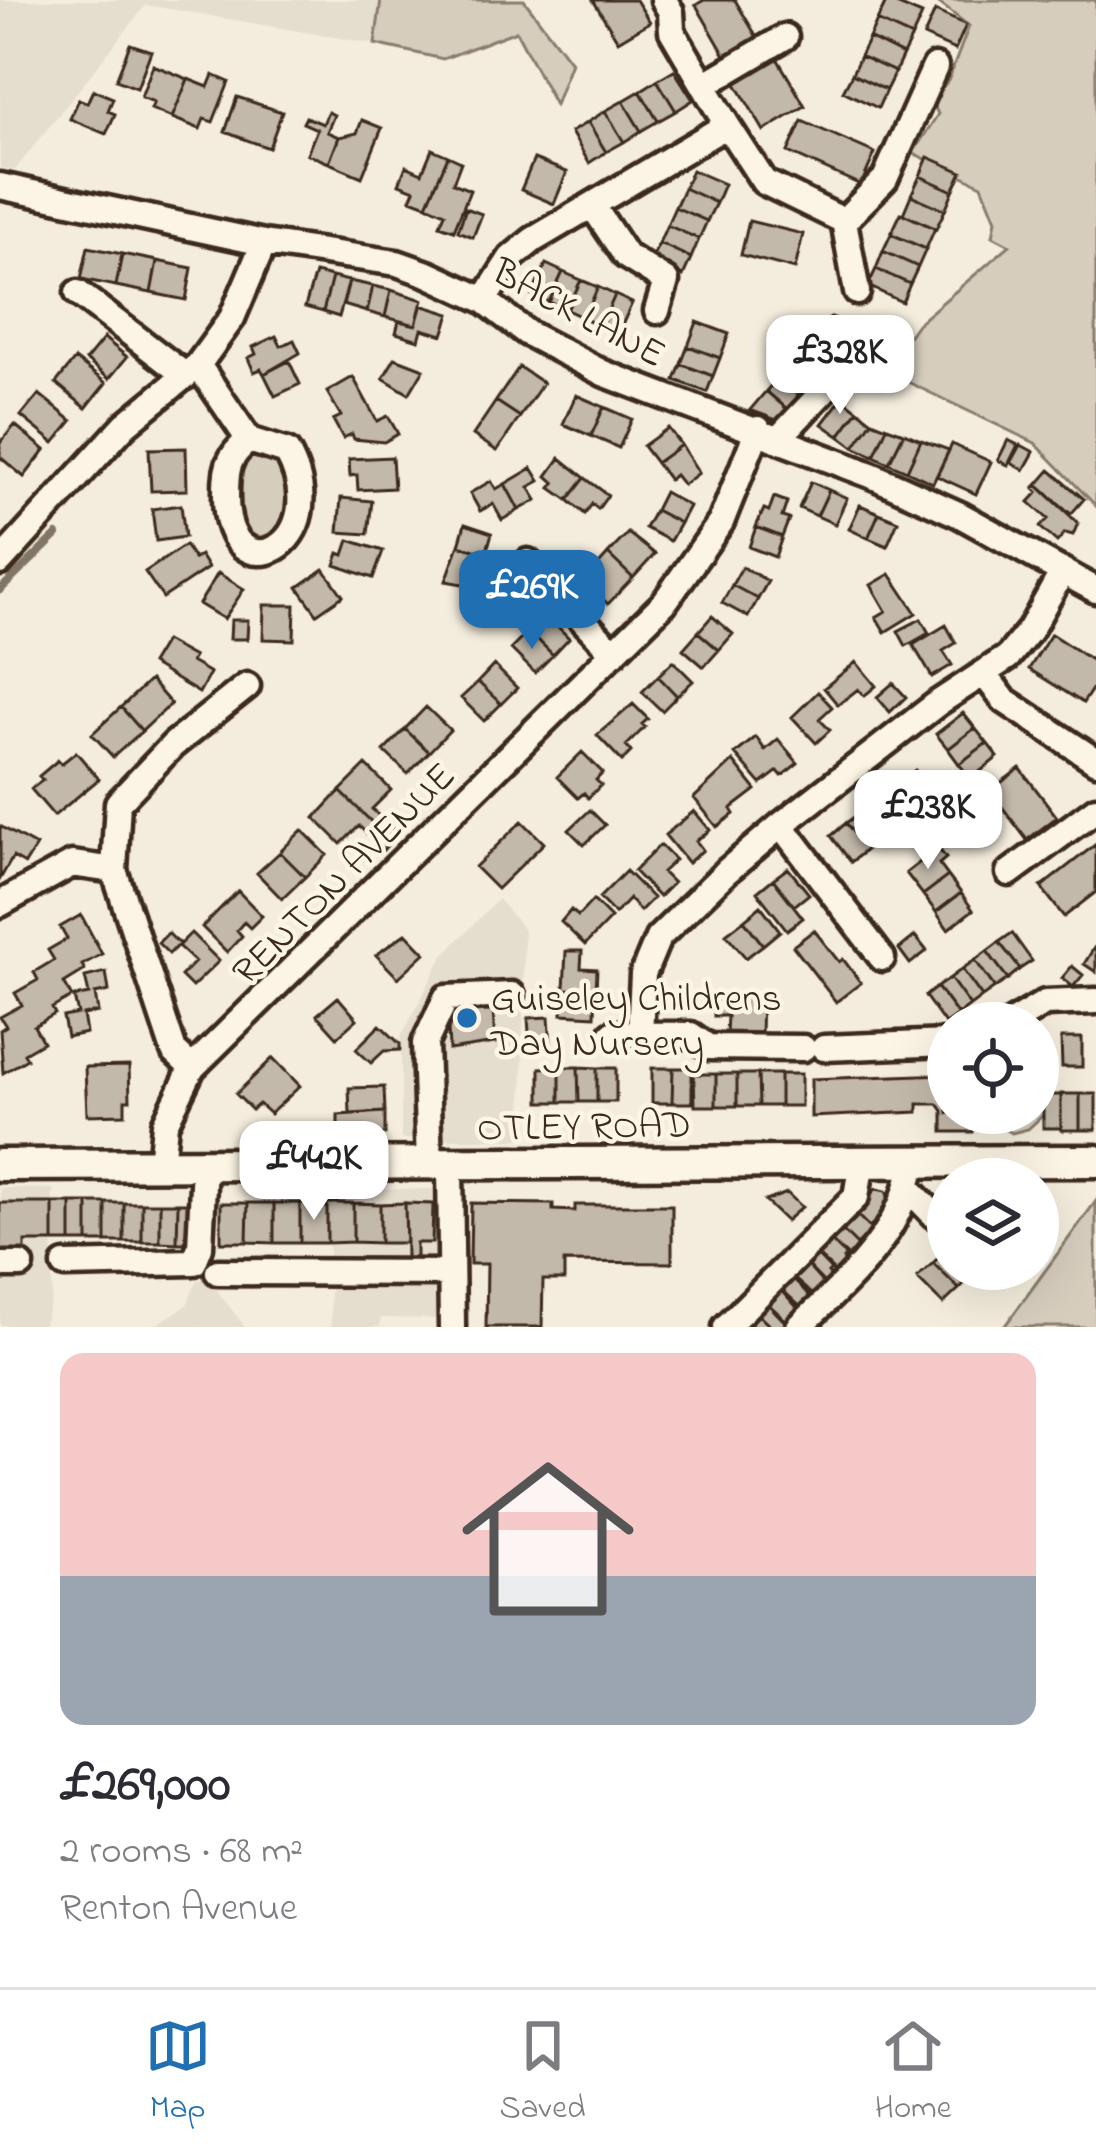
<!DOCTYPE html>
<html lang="en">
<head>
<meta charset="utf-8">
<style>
  :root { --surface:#fff; --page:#f2f2f3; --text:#2b2b33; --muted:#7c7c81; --line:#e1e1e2; --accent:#1f6fb2 }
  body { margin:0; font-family:"Indie Flower",sans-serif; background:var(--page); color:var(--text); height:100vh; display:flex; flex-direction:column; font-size:45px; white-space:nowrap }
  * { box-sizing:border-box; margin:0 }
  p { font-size:39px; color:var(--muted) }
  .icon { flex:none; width:66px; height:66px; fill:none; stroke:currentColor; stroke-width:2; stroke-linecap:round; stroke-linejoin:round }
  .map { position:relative; height:1327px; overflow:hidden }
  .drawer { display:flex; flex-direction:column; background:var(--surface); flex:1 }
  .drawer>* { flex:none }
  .fabs { position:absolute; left:927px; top:1002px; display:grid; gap:24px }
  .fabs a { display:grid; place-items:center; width:132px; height:132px; border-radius:50%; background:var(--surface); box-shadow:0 12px 48px #0002; font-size:60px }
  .price { position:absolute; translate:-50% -102px; padding:0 27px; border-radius:24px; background:#fff; color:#222; font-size:39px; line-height:78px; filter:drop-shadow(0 3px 6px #0008) }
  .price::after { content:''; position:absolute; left:50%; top:72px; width:36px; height:27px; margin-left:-18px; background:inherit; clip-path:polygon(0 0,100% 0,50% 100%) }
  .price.selected { background:var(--accent); color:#fff }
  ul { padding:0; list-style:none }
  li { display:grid; align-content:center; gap:24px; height:636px; padding:0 60px }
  li span { display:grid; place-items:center; height:372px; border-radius:24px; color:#555 }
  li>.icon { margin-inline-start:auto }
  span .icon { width:216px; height:216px; fill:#fffc; stroke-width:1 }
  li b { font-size:51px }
  .tab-bar { display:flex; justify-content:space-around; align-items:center; height:168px; border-top:3px solid var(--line); background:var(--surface); font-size:33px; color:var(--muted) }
  .tab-bar a { display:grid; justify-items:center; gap:6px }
  .tab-bar .selected { color:var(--accent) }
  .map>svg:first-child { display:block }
  .built { fill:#e5ddce }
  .green { fill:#d6cdbd; stroke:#887c6e; stroke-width:3 }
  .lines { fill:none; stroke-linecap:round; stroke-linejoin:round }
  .stream { stroke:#817466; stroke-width:8 }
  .building { fill:#c3b9aa; stroke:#3b2a1e; stroke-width:3 }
  .minor-casing { stroke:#3b2a1e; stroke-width:33 }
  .major-casing { stroke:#3b2a1e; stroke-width:39 }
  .minor { stroke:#fcf5e5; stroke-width:24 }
  .major { stroke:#fcf5e5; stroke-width:30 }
  .poi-dot { fill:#1f6fb2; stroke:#fcf5e5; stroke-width:4.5 }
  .labels { text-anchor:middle; stroke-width:9; stroke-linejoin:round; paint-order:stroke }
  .street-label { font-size:39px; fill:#3b2a1e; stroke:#fcf5e5 }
  .poi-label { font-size:39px; fill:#3b2a1e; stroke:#fcf5e5; text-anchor:start }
</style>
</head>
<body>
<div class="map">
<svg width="1096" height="1327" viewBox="0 0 1096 1327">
  <rect width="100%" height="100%" fill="#f4eddd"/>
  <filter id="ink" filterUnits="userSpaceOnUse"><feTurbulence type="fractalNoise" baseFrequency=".00833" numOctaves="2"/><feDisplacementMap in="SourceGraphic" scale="24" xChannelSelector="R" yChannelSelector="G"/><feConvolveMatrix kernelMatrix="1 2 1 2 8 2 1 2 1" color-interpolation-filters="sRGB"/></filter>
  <g filter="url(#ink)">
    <path class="built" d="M0 0H381L375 44 146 5 14 171 0 167Z
      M498 899 524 930 522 1139H401V1037L443 956Z
      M0 1188 53 1189 52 1297 43 1327 0 1325Z
      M327 1189H440L442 1319 381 1318 380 1327H331Z
      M197 1280H209L245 1327H153L187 1305Z"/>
    <path class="green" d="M381 0H524L571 62 555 105 516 31 443 59 375 44Z
      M935 0H1096V506L1035 443 889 373 898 359 895 355 917 324 1010 245 993 236 996 220 982 185 913 153 938 114 931 100 948 81 969 26Z
      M253 450 275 457C293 483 297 529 262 540 230 530 237 496 236 467Z
      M1038 1092 1043 1094V1115L1028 1129 1012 1133 996 1125 997 1113H1038Z
      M1096 1201V1327H1004Z"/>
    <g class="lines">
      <path class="stream" d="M0 590 57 535"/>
    </g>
    <path class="building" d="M593 0H636L650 22 618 41Z
      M704 0H735L758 39 726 57 696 5Z
      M887 0 922 15 912 37 877 21Z
      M935 11 966 25 955 50 924 36Z
      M877 21 912 37 903 55 869 38Z
      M869 38 903 55 895 72 860 56Z
      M130 44 151 51 137 88 116 80Z
      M774 53 805 106 764 131 732 77Z
      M860 56 895 72 886 90 852 74Z
      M153 65 188 79 172 118 151 109 154 102 141 97Z
      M674 70 693 100 676 111 657 80Z
      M852 74 886 90 878 108 843 91Z
      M213 75 229 82 213 122 204 119 200 129 172 118 188 79 208 87Z
      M657 80 676 111 658 121 640 91Z
      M93 90 113 98 108 111 115 114 106 134 70 119 79 99 87 103Z
      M640 91 658 121 641 131 623 101Z
      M237 97 282 112 269 148 225 132Z
      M623 101 641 131 624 142 605 111Z
      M605 111 624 142 606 152 588 122Z
      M328 112 334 115 327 132 339 137 329 163 307 154 317 129 303 123 306 117 323 124Z
      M362 120 382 128 362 177 329 163 339 137 357 133Z
      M802 121 875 153 861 185 788 152Z
      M588 122 606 152 589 163 571 132Z
      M432 149 448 156 427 205 411 199 415 190 399 184 406 166 422 173Z
      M448 156 461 162 453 183 470 190 454 230 440 225 445 213 427 205Z
      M928 157 962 172 953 191 920 176Z
      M534 159 567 172 554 204 521 190Z
      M692 170 724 184 716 203 684 188Z
      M920 176 953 191 945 210 911 195Z
      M684 188 716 203 707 221 675 207Z
      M911 195 945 210 936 229 903 214Z
      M675 207 707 221 699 239 667 225Z
      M466 208 482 214 473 237 458 231Z
      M901 213 935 228 926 249 891 234Z
      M749 221 803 234 795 269 741 255Z
      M667 225 699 239 691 258 659 243Z
      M891 234 926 249 918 267 883 251Z
      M659 243 691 258 683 276 650 262Z
      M88 247 122 254 116 286 81 279Z
      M883 251 918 267 910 284 876 269Z
      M122 254 157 261 151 293 116 286Z
      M157 261 192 268 186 300 151 293Z
      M546 264 563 272 549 302 532 295Z
      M876 269 910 284 902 302 868 286Z
      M563 272 581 280 567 310 549 302Z
      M315 273 332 277 323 312 305 307Z
      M332 277 349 281 339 317 323 312Z
      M581 280 598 287 584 318 567 310Z
      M349 281 373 286 367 312 343 305Z
      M373 286 391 290 385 317 367 312Z
      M598 287 615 295 601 326 584 318Z
      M391 290 423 300 416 325 385 317Z
      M615 295 632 303 618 334 601 326Z
      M421 305 450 314 443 335 422 329 419 340 396 333 399 321 416 325Z
      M831 317 867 331 849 352 822 327Z
      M697 322 729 334 720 358 688 346Z
      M822 327 849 352 838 363 811 339Z
      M276 336 281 346 294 340 300 353 264 374 261 369 254 372 248 358 256 354 253 347Z
      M104 338 127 357 109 379 86 360Z
      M811 339 838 363 827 376 800 352Z
      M688 346 720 358 713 376 681 364Z
      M800 352 827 376 816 388 789 365Z
      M395 358 424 369 409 394 383 378Z
      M75 359 106 383 86 408 56 383Z
      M289 361 300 384 275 396 264 374Z
      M681 364 713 376 707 392 675 380Z
      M789 365 816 388 804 401 778 378Z
      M519 367 543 383 520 417 496 401Z
      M353 377 377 421 388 416 398 434 384 442 354 439 352 434 343 438 333 420 341 416 327 392Z
      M778 378 804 401 793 414 766 391Z
      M766 391 793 414 784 423 750 410Z
      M39 394 72 421 54 443 21 416Z
      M576 395 604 407 591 436 563 424Z
      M842 398 858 410 839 436 822 424Z
      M496 401 520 417 497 451 473 435Z
      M604 407 632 419 619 448 591 436Z
      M858 410 872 421 854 447 839 436Z
      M872 421 887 427 874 456 854 447Z
      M15 425 45 450 24 477 0 457V443Z
      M887 427 904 433 889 463 874 456Z
      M668 428 681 445 656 463 643 446Z
      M904 433 921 440 907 471 889 463Z
      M921 440 949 450 933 483 907 471Z
      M1008 440 1018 445 1008 465 998 460Z
      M952 444 991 462 976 494 937 476Z
      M681 445 699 473 683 485 675 475 669 480 656 463Z
      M1021 445 1034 452 1024 470 1011 463Z
      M186 448 187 490 151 491 149 449Z
      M392 457 394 488 358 490 357 475 350 476 349 459Z
      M560 458 585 478 568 500 551 488 555 483 547 476Z
      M532 468 540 481 529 487 537 500 519 510 505 484Z
      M1050 470 1084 499 1071 514 1037 485Z
      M585 478 608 495 598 509 592 504 585 514 568 500Z
      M491 481 496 489 505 484 519 510 502 520 493 504 480 511 470 493Z
      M811 482 829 490 817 516 799 508Z
      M1037 485 1078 523 1073 535 1065 533 1057 542 1040 527 1048 519 1029 502 1038 492 1034 488Z
      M829 490 847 498 835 524 817 516Z
      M664 492 689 506 680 523 655 510Z
      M774 497 787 502 782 517 789 519 782 537 756 527 764 509 769 511Z
      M341 498 372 501 368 534 338 532Z
      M181 505 185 537 156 541 152 509Z
      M860 505 879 513 868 538 849 529Z
      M655 510 680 523 670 541 645 528Z
      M879 513 898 521 887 546 868 538Z
      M465 524 492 533 486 554 459 545Z
      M756 527 782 537 775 557 749 547Z
      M628 533 655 554 633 578 608 554Z
      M349 540 383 551 373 578 335 565 339 553 344 555Z
      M185 545 194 559 200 555 208 568 163 598 145 572Z
      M459 545 486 554 469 585 446 581Z
      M608 554 633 578 608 604 587 584 596 575 592 572Z
      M742 567 768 581 758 599 732 585Z
      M324 569 343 596 317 614 298 587Z
      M218 573 244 589 224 619 199 604Z
      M890 574 916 613 885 632 876 617 886 611 871 585Z
      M732 585 758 599 748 617 722 603Z
      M264 605H295L294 640 263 639Z
      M553 607 564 618 557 626 569 638 553 655 529 631Z
      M712 616 733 634 719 650 698 632Z
      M921 619 929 633 906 646 898 631Z
      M231 620H248L247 639H230Z
      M946 625 956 643 943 651 952 665 932 677 913 645Z
      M529 631 553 655 535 673 511 649Z
      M698 632 719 650 704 667 683 649Z
      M1051 634 1096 663V683L1083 703 1029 669Z
      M165 641 194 657 191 662 210 673 199 693 151 664Z
      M673 661 693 681 677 696 658 676Z
      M856 662 876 686 864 696 858 689 838 705 824 688Z
      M494 665 517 688 501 704 478 682Z
      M658 676 677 696 662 711 642 692Z
      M150 680 171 704 142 731 121 707Z
      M478 682 501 704 484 721 461 698Z
      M893 683 906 697 890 712 877 697Z
      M818 692 832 707 819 719 830 730 816 743 792 717Z
      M633 704 648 719 642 724 645 727 626 746 631 752 622 761 597 735Z
      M121 707 142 731 113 757 92 734Z
      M426 707 450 730 429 752 405 729Z
      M963 713 975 728 948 749 936 734Z
      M975 728 987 743 959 764 948 749Z
      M405 729 429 752 408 774 384 751Z
      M756 737 765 750 778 739 798 763 782 776 778 771 761 784 735 754Z
      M987 743 998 757 971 779 959 764Z
      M76 752 99 779 54 816 31 789 43 780 39 776 58 760 61 764Z
      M582 752 603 773 596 780 601 785 588 798 584 793 578 798 557 777Z
      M733 761 756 790 731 809 734 814 717 827 694 798Z
      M366 765 391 790 372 809 398 834 391 841 340 791Z
      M1020 768 1057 817 1027 840 990 791Z
      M915 770 923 780 914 787 927 803 908 818 888 791Z
      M340 791 391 841 383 850 359 826 341 844 315 818Z
      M888 791 908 818 892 830 871 804Z
      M590 810 605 825 584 845 569 830Z
      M694 811 710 830 696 841 703 850 688 863 665 835Z
      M862 811 883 837 867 849 846 823Z
      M522 821 544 843 497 889 475 867Z
      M846 823 867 849 851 862 831 836Z
      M0 826 36 846 25 864 13 857 0 879Z
      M302 830 327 855 305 877 280 852Z
      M1096 844V892L1064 917 1041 887Z
      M660 845 675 860 662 872 673 883 659 897 634 871Z
      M938 848 946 858 939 864 948 876 923 895 906 873Z
      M280 852 305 877 282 899 257 873Z
      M788 868 809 894 794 906 773 879Z
      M626 871 653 898 640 911 629 899 615 914 599 898Z
      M948 876 961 893 936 912 923 895Z
      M773 879 803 918 787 930 757 892Z
      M238 891 262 916 250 928 244 922 237 930 242 936 227 952 202 927Z
      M961 893 973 910 948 929 936 912Z
      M593 900 611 918 585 945 561 922 571 910 578 916Z
      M761 906 780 931 763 945 744 920Z
      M81 915 102 954 82 965 85 970 64 983 72 997 52 1008 55 1014 34 1026 43 1042 24 1053 27 1059 3 1073 0 1030 6 1026 0 1017 22 1005 15 993 38 980 34 972 54 960 48 950 67 939 60 927Z
      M744 920 763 945 746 958 726 934Z
      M814 930 839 962 843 959 861 983 836 1002 793 946Z
      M168 933 179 944 169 954 158 943Z
      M191 933 219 961 192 987 181 976 195 962 178 946Z
      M406 933 425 953 398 978 376 955Z
      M1012 933 1032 961 1020 969 999 942Z
      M915 936 927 951 910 964 899 949Z
      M999 942 1020 969 1008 979 987 951Z
      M1094 948 1096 950V972L1084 964Z
      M566 951H582L581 968 597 969 596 991 564 989Z
      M987 951 1008 979 995 988 975 960Z
      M975 960 995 988 982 997 962 969Z
      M1072 966 1083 975 1073 987 1062 978Z
      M962 969 982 997 970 1006 950 978Z
      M106 972 109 991 95 994 98 1012 83 1015 86 1033 67 1037 63 1017 78 1014 74 997 89 994 85 977Z
      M950 978 970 1006 958 1015 937 987Z
      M937 987 958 1015 945 1024 925 996Z
      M564 989 596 991 595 1016 562 1014Z
      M715 996 762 998 761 1035 726 1034 727 1016H714Z
      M338 997 357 1019 337 1037 317 1015Z
      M470 1003V1011L493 1010 495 1043 449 1050 447 1004Z
      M549 1017 551 1046 530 1047 528 1018Z
      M380 1025 400 1044V1050L384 1051 371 1063 356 1049Z
      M1061 1038H1082V1067H1062Z
      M273 1058 300 1086 270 1114 259 1104 252 1110 236 1094Z
      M129 1066 130 1100H125V1114L87 1115 85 1067Z
      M560 1067V1102H540V1068Z
      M560 1067H578L579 1102H560Z
      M578 1067 597 1068V1102H579Z
      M597 1068H616V1102H597Z
      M652 1068H673L672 1103H652Z
      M673 1068H692V1103H672Z
      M694 1074H716V1106H695Z
      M716 1074H737V1106H716Z
      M737 1074H758L759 1106H737Z
      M758 1074H780V1106H759Z
      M780 1074H801V1106H780Z
      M947 1074 948 1113H973V1132H943V1111L938 1104H918V1112L811 1117V1079Z
      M384 1087 385 1112 350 1114 349 1088Z
      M1061 1094H1080V1130H1061Z
      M1080 1094H1096V1130H1080Z
      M1043 1095H1061V1128H1043Z
      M385 1112V1134L338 1136V1115Z
      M876 1189 886 1191 892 1206 869 1227 853 1211Z
      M787 1193 802 1207 786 1221 765 1201Z
      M0 1203H53V1242H25V1252H0Z
      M53 1203H71V1242H53Z
      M71 1203H88V1242H71Z
      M88 1203H106V1242H88Z
      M106 1203H124V1242H106Z
      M124 1203H142V1242H124Z
      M142 1203H160V1242H142Z
      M160 1203H178L177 1243 160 1242Z
      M178 1203H196L195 1243H177Z
      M221 1203H248L247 1242H221Z
      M248 1203H274V1243L247 1242Z
      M274 1203H300V1243H274Z
      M300 1203H327V1243H300Z
      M327 1203H353V1242L327 1243Z
      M353 1203 380 1204V1243L353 1242Z
      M405 1203 406 1243H380V1204Z
      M405 1203 433 1204 432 1243H416V1259L406 1258Z
      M471 1203 553 1204V1210L575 1211V1205H672V1263L564 1262V1280H543L542 1327H486L487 1264H470Z
      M853 1211 872 1230 857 1245 838 1226Z
      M838 1226 864 1252 854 1262 827 1237Z
      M827 1237 846 1256 843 1259 849 1266 838 1277 813 1251Z
      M948 1248V1269H971L975 1273 959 1289 933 1263Z
      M813 1251 832 1269 828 1273 835 1280 828 1287 803 1261Z
      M803 1261 827 1288 816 1298 789 1274Z
      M933 1263 959 1289 943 1304 917 1278Z
      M789 1274 814 1301 804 1310 778 1286Z
      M778 1286 802 1313 790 1324 764 1300Z
      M764 1300 788 1325 786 1327H771L753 1310Z
      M753 1310 771 1327H745L740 1322Z"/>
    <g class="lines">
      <defs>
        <path id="minor" d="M704 85 785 37
          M727 125 764 182 844 221 885 179 935 67
          M0 186 264 243 397 263 428 274 484 300 527 333 603 373 871 475 960 515 1096 590
          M592 205 626 256 666 281 657 311
          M844 221 857 292
          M78 293 186 376
          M484 300 511 258 533 240 727 125 672 31 671 12 664 0
          M198 365 249 440 287 452C338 545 227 599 226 497 226 471 226 457 249 440
          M779 438 866 346
          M0 562 125 425 198 365 232 318 264 243
          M528 562 614 653
          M985 675 1004 700 1096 761
          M781 825 882 958
          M1009 873 1096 809
          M0 904 72 864 114 870
          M1011 1023 1045 1003 1096 1001
          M612 1034 691 1035 708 1047 803 1048
          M640 1035 643 974 658 938 727 871 781 825 938 703 1008 657 1030 630 1063 571
          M824 1048 948 1043
          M192 1068 174 1051 114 870 118 803 173 745 247 686
          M429 1164 425 1043 446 998 512 995
          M161 1165 165 1124 192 1068 664 603 721 522 758 429
          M450 1165 452 1327
          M910 1190 934 1215
          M0 1265H21
          M65 1265 194 1262 200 1247 204 1164
          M218 1272 449 1273
          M726 1327 856 1197 862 1161
          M799 1327C846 1282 907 1230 912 1161"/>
        <path id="major" d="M0 1165 1096 1161"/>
      </defs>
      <use href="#minor" class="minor-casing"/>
      <use href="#major" class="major-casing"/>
      <use href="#minor" class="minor"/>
      <use href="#major" class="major"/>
    </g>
  </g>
  <circle class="poi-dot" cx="467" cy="1018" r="12"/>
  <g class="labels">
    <g class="street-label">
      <text transform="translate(580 311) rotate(28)" y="14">BACK LANE</text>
      <text transform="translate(342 872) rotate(-45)" y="14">RENTON AVENUE</text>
      <text transform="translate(584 1124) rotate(-1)" y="14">OTLEY ROAD</text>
    </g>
    <g class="poi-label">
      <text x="491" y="1010">Guiseley Childrens<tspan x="491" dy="45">Day Nursery</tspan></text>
    </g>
  </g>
</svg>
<div class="fabs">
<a><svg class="icon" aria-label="locate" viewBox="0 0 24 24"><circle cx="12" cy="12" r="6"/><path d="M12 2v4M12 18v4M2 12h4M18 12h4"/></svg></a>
<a><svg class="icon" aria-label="layers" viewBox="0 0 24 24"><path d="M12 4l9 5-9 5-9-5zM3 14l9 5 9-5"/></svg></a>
</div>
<b class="price" style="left:840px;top:417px">£328K</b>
<b class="price selected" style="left:532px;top:652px">£269K</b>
<b class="price" style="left:928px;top:872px">£238K</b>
<b class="price" style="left:314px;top:1223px">£442K</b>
</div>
<section class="drawer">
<ul>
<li><span style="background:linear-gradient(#f6c9c9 60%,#9aa5b1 0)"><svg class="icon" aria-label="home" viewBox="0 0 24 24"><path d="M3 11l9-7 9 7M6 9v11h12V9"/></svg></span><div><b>£269,000</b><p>2 rooms · 68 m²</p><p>Renton Avenue</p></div></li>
</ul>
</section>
<nav class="tab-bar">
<a class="selected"><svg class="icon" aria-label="map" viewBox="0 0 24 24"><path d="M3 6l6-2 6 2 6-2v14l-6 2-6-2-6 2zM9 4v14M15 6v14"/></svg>Map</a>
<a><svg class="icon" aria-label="saved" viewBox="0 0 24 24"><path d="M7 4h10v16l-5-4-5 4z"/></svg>Saved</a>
<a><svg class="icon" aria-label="home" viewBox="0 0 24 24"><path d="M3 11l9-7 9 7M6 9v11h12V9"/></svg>Home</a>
</nav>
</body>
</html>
